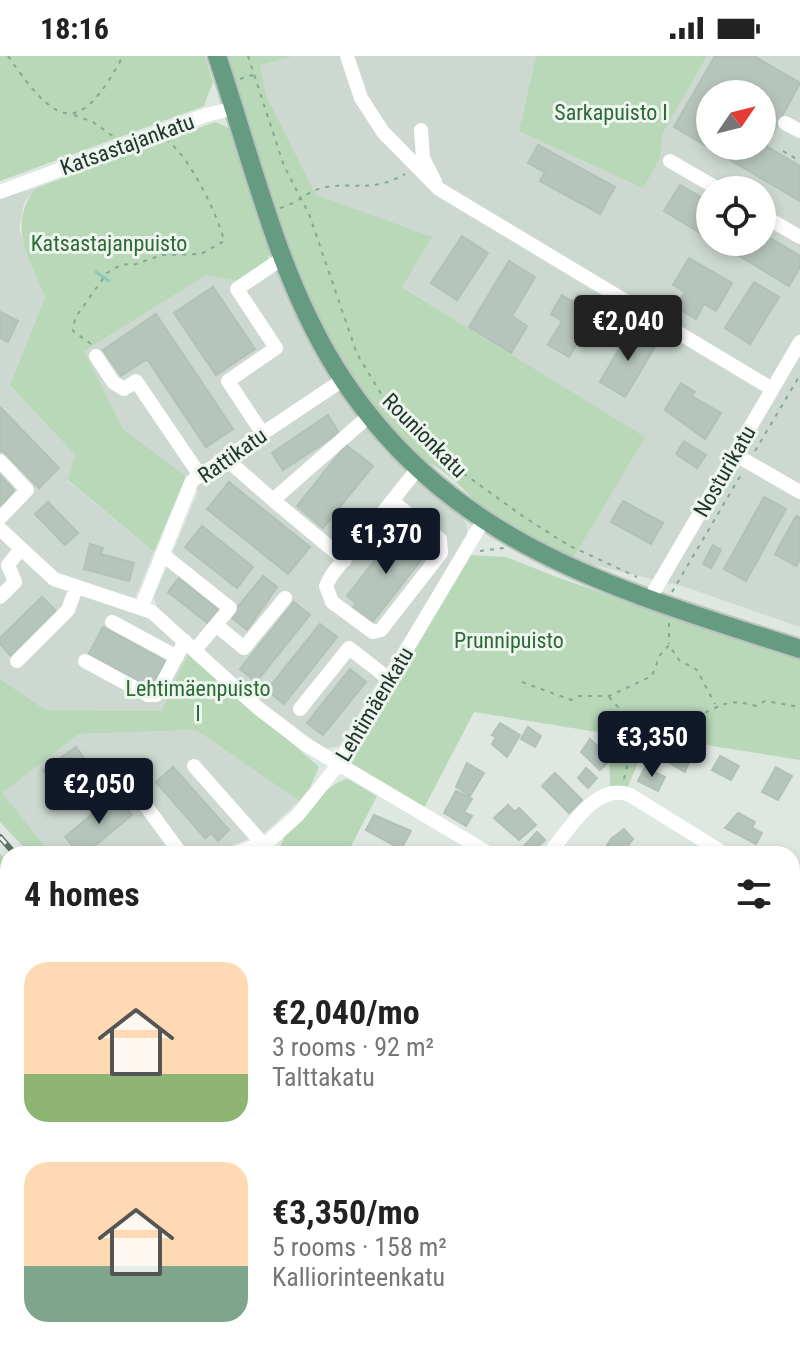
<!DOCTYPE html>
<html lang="en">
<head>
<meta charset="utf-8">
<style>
  :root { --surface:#fff; --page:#f2f2f2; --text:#222; --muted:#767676; --accent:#111827 }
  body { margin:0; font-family:"Roboto Condensed",sans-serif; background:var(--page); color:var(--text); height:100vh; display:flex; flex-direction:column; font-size:30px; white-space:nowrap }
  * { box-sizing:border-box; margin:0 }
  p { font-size:26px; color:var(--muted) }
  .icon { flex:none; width:44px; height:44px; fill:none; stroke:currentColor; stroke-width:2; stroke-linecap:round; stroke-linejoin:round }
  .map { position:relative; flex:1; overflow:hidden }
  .drawer { position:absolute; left:0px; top:790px; width:800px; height:514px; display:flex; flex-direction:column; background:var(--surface); border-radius:24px 24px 0 0; box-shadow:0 4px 12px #0003 }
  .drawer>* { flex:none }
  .needle { width:52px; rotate:55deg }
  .fabs { position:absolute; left:696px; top:24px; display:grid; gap:16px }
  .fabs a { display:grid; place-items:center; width:80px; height:80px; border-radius:50%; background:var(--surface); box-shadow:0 4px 12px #0003; font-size:40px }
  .price { position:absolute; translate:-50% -68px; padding:0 18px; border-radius:8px; background:var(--accent); color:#fff; font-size:26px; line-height:52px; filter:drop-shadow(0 2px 4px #0008) }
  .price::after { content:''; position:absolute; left:50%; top:48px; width:24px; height:18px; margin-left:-12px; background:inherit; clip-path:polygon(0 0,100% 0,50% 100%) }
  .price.active { background:#222; color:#fff }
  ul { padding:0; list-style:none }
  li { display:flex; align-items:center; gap:24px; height:200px; padding:0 24px }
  li span { display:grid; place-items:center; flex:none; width:224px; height:160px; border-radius:24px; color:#555 }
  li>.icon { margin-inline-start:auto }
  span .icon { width:96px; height:96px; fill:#fffc; stroke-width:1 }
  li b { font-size:34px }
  h2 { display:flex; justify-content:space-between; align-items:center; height:96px; padding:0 24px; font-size:34px }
  .status { display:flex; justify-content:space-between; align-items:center; height:56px; padding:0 40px; background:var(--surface); direction:ltr }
  .status svg { height:22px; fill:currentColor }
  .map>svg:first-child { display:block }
  .built { fill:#ccd8d0; fill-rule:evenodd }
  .green { fill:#b8d8b8 }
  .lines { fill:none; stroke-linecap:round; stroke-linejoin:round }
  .stream { stroke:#89cac4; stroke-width:3 }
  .building { fill:#b6c5bc; stroke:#b1c1b6; stroke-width:2; fill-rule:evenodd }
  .major-casing { stroke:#bcc3bf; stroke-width:22 }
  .path { stroke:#80aa92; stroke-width:2; stroke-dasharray:4 6; stroke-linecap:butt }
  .minor { stroke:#fff; stroke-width:14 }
  .major { stroke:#659b80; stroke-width:18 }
  .rail-casing { stroke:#5b7266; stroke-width:6 }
  .rail { stroke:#eef5ef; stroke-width:3; stroke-dasharray:9; stroke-linecap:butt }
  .labels { text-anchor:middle; stroke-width:6; stroke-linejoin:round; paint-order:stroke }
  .park-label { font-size:22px; fill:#2e6a36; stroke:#eef5ef }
  .street-label { font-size:22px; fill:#21362b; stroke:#eef5ef }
</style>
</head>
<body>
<div class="status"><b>18:16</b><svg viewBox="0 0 49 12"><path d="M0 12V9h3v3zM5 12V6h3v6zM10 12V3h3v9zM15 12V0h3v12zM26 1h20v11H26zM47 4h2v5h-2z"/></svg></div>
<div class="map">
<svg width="800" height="1303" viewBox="0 0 800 1303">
  <rect width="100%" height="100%" fill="#dee8e1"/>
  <path class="built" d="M293 0H536L519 75 660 102 663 77 707 0H800V571L685 531 572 504 644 381 401 230 330 144 316 139 266 39 260 8ZM710 38H762V90H710ZM710 134H762V186H710Z
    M36 132 24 147 19 172 45 241 10 329 75 399 68 425 154 496 135 542 60 519 31 496 0 463V142Z
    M267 206 282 217 370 373 401 408 462 460 467 470V480L339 690 325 693 261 645 157 554 154 541 198 436 186 420 123 373 83 294 206 218 238 225Z
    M0 481 46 524 148 560 189 596 161 655 46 654 0 623Z
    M196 674 299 745 263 778 206 798H51L1 737 79 678Z"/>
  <path class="green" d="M0 0H205L213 26 204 50 0 125Z
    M224 0H293L260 9 266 39 316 139 432 181 402 231 645 381 572 504C545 489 510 476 487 456 471 442 457 424 438 412 431 407 423 406 417 400 307 296 269 139 224 0Z
    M536 0H707L663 77 660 102 643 132 519 75Z
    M215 66 231 73 271 194 267 206 238 225 206 219 84 295 123 373 186 420 154 496 68 424 75 399 10 329 45 241C30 201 6 170 36 132Z
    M470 499 506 501 559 522 800 604V704L650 680 627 732 610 730 609 678 474 656 424 752 352 710 349 703Z
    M189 596 319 711 310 732 299 745 196 674 79 678 2 737 51 798H30L0 766V623L46 654 161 655Z
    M348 723 377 740 347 798H285L281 793C280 775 330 724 348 723Z
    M0 798 8 806V899L0 888Z
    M0 1164 8 1185V1296H183L191 1303H0Z
    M792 1229 800 1235V1303H633L623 1296H792Z
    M410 1296H598L608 1303H405Z"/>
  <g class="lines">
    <path class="stream" d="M96 216 109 225"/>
  </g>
  <path class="building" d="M715 0H754L800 27 766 90 800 110V145L674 71ZM710 38H762V90H710Z
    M538 89 615 131 600 158 540 125 545 116 528 107Z
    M680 129 710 146V183L664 155Z
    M762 177 800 200V211L789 230 716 186H762Z
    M462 180 488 197 457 244 431 227Z
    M689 202 732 227 716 255 704 248 696 263 676 251 685 236 673 229Z
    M509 205 535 221 512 260 527 270 511 297 469 271Z
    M754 226 779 241 750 288 725 272Z
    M213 231 255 293 216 319 174 257Z
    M562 239 573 246 578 239 598 252 595 257 606 264 594 284 583 278 569 301 548 289 562 265 551 258Z
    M0 256 18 265 8 286 0 282Z
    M156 258 233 373 206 391 147 303 121 320 103 294Z
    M630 274 656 289 625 341 600 326Z
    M681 327 695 336 692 340 721 357 705 383 665 354Z
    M0 351 59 412 39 432 2 394 0 396Z
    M328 359 339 377 283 414 272 397Z
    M684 385 706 399 697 412 676 398Z
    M346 389 373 410 323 472 297 450Z
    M0 419 14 434 0 453Z
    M229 426 310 491 288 518 207 453Z
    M764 441 786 453 746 525 724 513Z
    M623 445 663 467 651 488 611 466Z
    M48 446 78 477 65 489 35 458Z
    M796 460 800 462V503L796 510 775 498Z
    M202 470 253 511 237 532 185 491Z
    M400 472 429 494 370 569 351 554 356 547 347 540Z
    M90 488 103 492 101 498 134 507 129 525 84 513Z
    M713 489 721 494 711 512 703 508Z
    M263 520 277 531 247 574 230 560Z
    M179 522 221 556 210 569 168 536Z
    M42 541 58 557 12 601 0 588V582Z
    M294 546 310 559 256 626 240 613Z
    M320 568 337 581 284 648 267 634Z
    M103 571 165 605 151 632 88 599Z
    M350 613 366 626 323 679 307 667Z
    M500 667 520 679 507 701 492 688 496 681 492 679Z
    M528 671 541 680 535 691 521 683Z
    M590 683 605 697 602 700 608 706 600 714 581 696Z
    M681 687 694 694 685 716 666 705 675 693 683 699 686 695 680 691Z
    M76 691 91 712 59 736 43 714Z
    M720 700 739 710 731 724 712 714Z
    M467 707 484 717 470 740 456 731Z
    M173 711 229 774 218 785 211 777 205 782 156 726Z
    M645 711 665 721 658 735 638 725Z
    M776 711 792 720 778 744 762 736Z
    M586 712 597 722 588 732 578 722Z
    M555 717 582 744 569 757 542 730Z
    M456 735 472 743 464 756 472 760 466 770 444 757Z
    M115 739 132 759 85 798H79L65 781Z
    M508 749 515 756 519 752 536 769 519 784 494 762Z
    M738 757 755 766 752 772 762 777 756 788 725 772Z
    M374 759 411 775 401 793 366 774Z
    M624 773 633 783 626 792 617 798H602L611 783Z
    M537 776 545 784 530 798 523 791Z
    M0 1038 8 1061V1091L0 1064Z
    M370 1296H397L392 1303H366Z"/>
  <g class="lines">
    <defs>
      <path id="major" d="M217 0C252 103 277 217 335 311 446 488 614 533 800 593"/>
    </defs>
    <use href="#major" class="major-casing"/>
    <path class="path" d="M8 0C57 71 79 82 123 0
      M248 0 284 110 309 158 357 298 383 341 410 375 431 394 524 461 568 489 637 521
      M240 23 253 19
      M74 59 93 66 114 81
      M783 95 800 105
      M280 152C297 148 308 134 326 131 359 126 371 137 405 118
      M91 288 73 275 75 262 107 217 122 208 133 209 162 199 201 198 224 185C218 159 190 102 168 85
      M755 395 800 319
      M480 495 504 492
      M672 536 742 417
      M669 567V588
      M522 626 571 644 579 640H609L652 620 660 599 669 589 679 604 697 614 715 648
      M609 641 627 661 628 679
      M624 723 631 694 628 679 649 661C662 661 682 665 695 661 721 651 725 641 756 650L765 645 800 651
      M0 930 8 942
      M792 1226 800 1232
      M0 1275 8 1280
      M44 1296 76 1303
      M194 1296 204 1303
      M296 1296 306 1303
      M248 1303 252 1296
      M330 1303 335 1296
      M347 1303 358 1296"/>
    <path class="minor" d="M347 0 361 42 383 76 439 133 772 333
      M785 67 800 75
      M421 74 423 102 435 126
      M670 105 720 134
      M0 136 206 59 235 52
      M762 159 800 181
      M96 300 113 326 124 333 136 325 199 418
      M263 378 228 325 276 292 237 233 284 201
      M734 398 800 436
      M225 402 273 444 370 359
      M0 405 27 434 0 462
      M273 444 345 504
      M392 445 440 483 441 497 381 574 373 576 332 546 326 530C332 515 346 502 356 490 377 464 398 437 419 411
      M0 473 54 523 152 556 258 652 305 688 490 798
      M162 498 230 552 195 594
      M0 541 15 526 8 509 20 494
      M649 544 800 286
      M141 552 192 425 344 323
      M112 566 177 601
      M216 569 244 592 285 542
      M17 605 68 554 76 532
      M85 605 148 639H156L185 585
      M300 653 349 592 389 623
      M116 709 181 798
      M194 710 263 788
      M233 798 269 785 298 759 338 709 483 465
      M549 798C568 775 596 725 630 739L725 798
      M792 841 800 833
      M0 903 8 913
      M0 1184 8 1183
      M217 1296 227 1303"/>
    <use href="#major" class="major"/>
    <defs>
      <path id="rail" d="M0 781 15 798
        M612 1296 621 1303"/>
    </defs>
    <use href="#rail" class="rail-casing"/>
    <use href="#rail" class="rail"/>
  </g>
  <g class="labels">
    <g class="park-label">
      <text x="611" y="64">Sarkapuisto I</text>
      <text x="109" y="195">Katsastajanpuisto</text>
      <text x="509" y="592">Prunnipuisto</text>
      <text x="198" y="640">Lehtimäenpuisto<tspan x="198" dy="25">I</tspan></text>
    </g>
    <g class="street-label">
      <text transform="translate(127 88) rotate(-20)" y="8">Katsastajankatu</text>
      <text transform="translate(425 379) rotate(45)" y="8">Rounionkatu</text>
      <text transform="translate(232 399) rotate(-35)" y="8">Rattikatu</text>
      <text transform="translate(724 415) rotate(-60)" y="8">Nosturikatu</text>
      <text transform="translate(374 648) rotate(-59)" y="8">Lehtimäenkatu</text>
    </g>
  </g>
</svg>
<div class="fabs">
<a><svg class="needle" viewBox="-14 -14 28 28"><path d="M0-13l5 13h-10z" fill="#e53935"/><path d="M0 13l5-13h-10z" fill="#767676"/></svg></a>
<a><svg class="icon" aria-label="locate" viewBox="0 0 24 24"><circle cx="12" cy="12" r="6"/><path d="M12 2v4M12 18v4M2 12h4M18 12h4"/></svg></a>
</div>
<b class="price active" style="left:628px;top:307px">€2,040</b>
<b class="price" style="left:386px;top:520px">€1,370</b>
<b class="price" style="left:652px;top:723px">€3,350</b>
<b class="price" style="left:99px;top:770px">€2,050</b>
<section class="drawer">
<h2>4 homes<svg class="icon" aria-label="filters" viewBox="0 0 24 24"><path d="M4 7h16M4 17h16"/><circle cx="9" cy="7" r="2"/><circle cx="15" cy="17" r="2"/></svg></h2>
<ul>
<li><span style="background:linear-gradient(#ffd9b3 70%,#8fb573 0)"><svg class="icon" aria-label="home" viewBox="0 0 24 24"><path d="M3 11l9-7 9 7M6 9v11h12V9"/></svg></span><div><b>€2,040/mo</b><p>3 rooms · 92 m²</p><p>Talttakatu</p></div></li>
<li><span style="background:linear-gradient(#ffd9b3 65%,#7fa58c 0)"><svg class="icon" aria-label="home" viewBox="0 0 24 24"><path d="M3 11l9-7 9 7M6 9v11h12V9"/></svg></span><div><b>€3,350/mo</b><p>5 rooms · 158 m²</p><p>Kalliorinteenkatu</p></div></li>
</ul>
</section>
</div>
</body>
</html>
